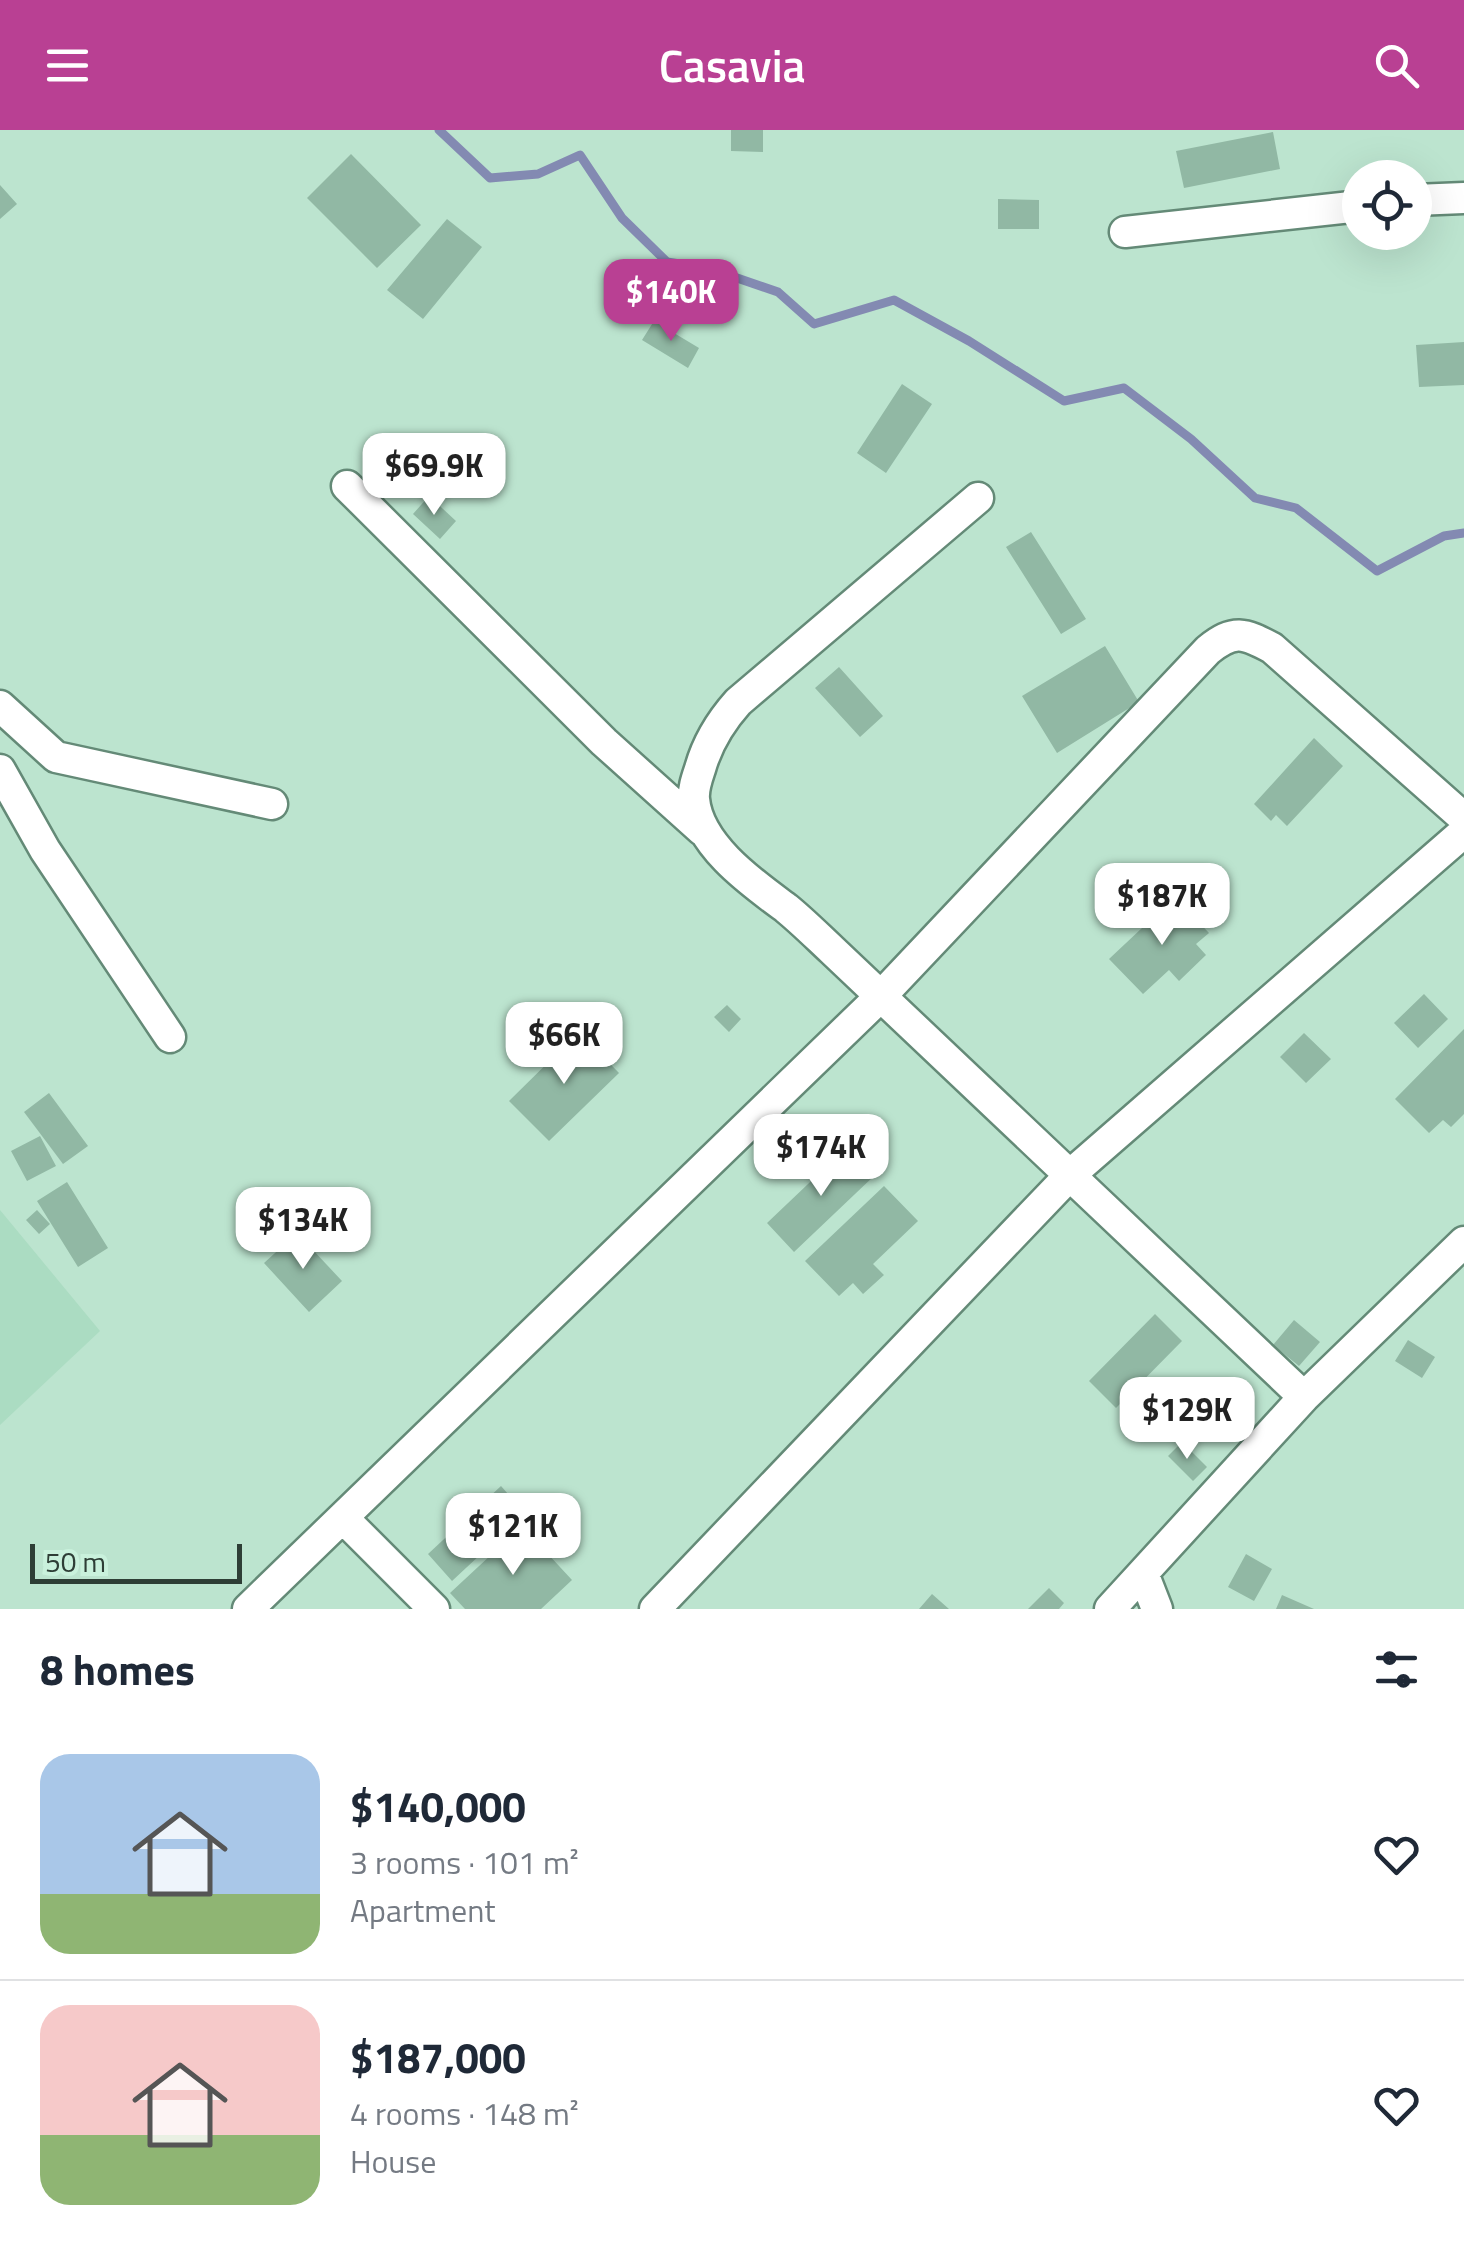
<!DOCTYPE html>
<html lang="en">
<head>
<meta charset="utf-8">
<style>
  :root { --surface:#fff; --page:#f2f2f3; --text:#1f2937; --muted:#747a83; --line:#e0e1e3; --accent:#b94093 }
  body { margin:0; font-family:"Titillium Web",sans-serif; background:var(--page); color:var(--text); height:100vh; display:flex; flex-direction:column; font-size:38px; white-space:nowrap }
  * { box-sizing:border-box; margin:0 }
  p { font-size:32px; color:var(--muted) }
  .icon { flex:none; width:55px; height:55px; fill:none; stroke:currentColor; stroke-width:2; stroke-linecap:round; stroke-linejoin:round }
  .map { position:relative; height:1479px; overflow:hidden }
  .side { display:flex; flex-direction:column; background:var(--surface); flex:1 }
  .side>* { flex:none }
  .buttons { position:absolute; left:1342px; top:30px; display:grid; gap:20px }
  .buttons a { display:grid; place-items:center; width:90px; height:90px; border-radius:50%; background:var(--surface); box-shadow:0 10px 40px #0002; font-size:50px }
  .scale { position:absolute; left:30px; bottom:25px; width:212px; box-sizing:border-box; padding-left:10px; border:5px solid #2e3e36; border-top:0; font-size:28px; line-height:35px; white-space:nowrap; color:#2e3e36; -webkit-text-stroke:8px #c9f1dc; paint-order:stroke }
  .price { position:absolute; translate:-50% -85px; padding:0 22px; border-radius:20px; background:#fff; color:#222; font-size:32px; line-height:65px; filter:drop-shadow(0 2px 5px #0008) }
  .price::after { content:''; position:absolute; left:50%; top:60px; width:30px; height:22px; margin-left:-15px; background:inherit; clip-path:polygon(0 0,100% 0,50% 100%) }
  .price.on { background:var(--accent); color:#fff }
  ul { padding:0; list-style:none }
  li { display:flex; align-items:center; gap:30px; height:250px; padding:0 40px }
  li+li { border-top:2px solid var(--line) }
  li span { display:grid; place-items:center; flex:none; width:280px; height:200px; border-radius:30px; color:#555 }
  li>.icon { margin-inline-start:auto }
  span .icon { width:120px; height:120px; fill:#fffc; stroke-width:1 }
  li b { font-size:42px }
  h2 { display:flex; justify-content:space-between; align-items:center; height:120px; padding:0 40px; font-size:42px }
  header { display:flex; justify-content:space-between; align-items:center; height:130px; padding:0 40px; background:var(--accent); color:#fff; font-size:45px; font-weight:600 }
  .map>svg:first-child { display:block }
  .built { fill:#abdcc2 }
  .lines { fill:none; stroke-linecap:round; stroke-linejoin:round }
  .stream { stroke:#838ab2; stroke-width:9 }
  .building { fill:#91b8a4 }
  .street-casing { stroke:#648a77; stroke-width:35 }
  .street { stroke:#fff; stroke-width:30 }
</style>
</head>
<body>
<header><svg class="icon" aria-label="menu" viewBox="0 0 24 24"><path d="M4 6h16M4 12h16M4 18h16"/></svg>Casavia<svg class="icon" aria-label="search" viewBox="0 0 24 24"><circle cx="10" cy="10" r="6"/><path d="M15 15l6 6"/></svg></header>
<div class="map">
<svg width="1464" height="1479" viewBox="0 0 1464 1479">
  <rect width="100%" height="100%" fill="#bce4cf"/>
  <path class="built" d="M0 1080 100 1201 0 1295Z"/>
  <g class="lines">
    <path class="stream" d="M439 0 490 48 538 44 580 25 622 88 667 132 711 139 778 162 814 194 894 170 969 211 1064 271 1124 258 1191 309 1255 368 1296 378 1377 441 1444 406 1464 403"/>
  </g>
  <path class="building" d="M731 0H763V22L731 21Z
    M1273 2 1280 39 1184 58 1176 21Z
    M351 24 421 95 377 138 307 68Z
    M0 55 17 74 0 89Z
    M998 69 1039 70V99H998Z
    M447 89 482 117 423 189 387 160Z
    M654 155 667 166 650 187 636 176Z
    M654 191 699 218 688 238 642 210Z
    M1464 212V255L1419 257 1416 215Z
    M902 254 932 274 886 343 857 323Z
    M429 366 456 391 440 409 413 384Z
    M1031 402 1086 489 1061 504 1006 417Z
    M1105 516 1139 572 1057 623 1022 566Z
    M839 537 883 586 860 607 815 558Z
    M1314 608 1343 636 1287 696 1276 685 1271 691 1254 674Z
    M1175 767 1209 803 1196 814 1206 825 1179 851 1169 840 1143 864 1109 829Z
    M1424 864 1448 889 1418 918 1394 893Z
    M727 875 741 889 729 902 714 887Z
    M1464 899V984L1451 997 1443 990 1429 1003 1395 969Z
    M579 902 619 943 549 1011 509 971Z
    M1304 903 1331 929 1306 953 1280 927Z
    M49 963 88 1016 63 1034 24 982Z
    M40 1006 56 1036 27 1051 11 1021Z
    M848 1016 875 1045 794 1122 767 1093Z
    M67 1052 108 1118 78 1137 37 1071Z
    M884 1056 918 1091 873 1134 884 1145 863 1164 853 1153 839 1166 805 1131Z
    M37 1080 50 1094 39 1104 26 1090Z
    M297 1103 342 1151 309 1182 264 1133Z
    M1155 1184 1182 1211 1116 1278 1089 1251Z
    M1294 1190 1320 1212 1299 1236 1273 1215Z
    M1408 1210 1435 1227 1422 1248 1395 1231Z
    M1182 1312 1207 1337 1193 1351 1168 1326Z
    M501 1356 525 1383 452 1451 428 1424Z
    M522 1396 572 1450 541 1479H465L450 1463Z
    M1246 1424 1272 1439 1254 1471 1228 1457Z
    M1049 1458 1064 1473 1059 1479H1028Z
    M932 1464 949 1479H919Z
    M1282 1465 1314 1479H1276Z"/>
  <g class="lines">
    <defs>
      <path id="street" d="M1415 70 1464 68
        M1125 102 1360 76
        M347 356 604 612 702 700
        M978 368 738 572C721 591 707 614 700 639 697 648 693 659 694 669 698 715 752 753 786 778 802 791 817 806 832 820L1304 1267
        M0 576 56 627 272 674
        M0 640 45 720 170 907
        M344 1389 434 1479
        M1143 1443 1157 1479
        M248 1479 881 866 1208 520C1234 499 1244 503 1272 518L1464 688
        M655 1479 1071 1044 1464 702
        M1110 1479 1304 1267 1464 1112"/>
    </defs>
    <use href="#street" class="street-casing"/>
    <use href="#street" class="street"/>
  </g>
</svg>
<div class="buttons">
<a><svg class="icon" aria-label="locate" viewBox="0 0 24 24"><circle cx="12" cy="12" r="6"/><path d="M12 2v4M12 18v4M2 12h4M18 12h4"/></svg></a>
</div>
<div class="scale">50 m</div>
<b class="price on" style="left:671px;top:214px">$140K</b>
<b class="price" style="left:434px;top:388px">$69.9K</b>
<b class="price" style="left:1162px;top:818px">$187K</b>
<b class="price" style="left:564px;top:957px">$66K</b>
<b class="price" style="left:821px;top:1069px">$174K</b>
<b class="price" style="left:303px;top:1142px">$134K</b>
<b class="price" style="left:1187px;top:1332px">$129K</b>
<b class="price" style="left:513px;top:1448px">$121K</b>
</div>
<section class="side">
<h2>8 homes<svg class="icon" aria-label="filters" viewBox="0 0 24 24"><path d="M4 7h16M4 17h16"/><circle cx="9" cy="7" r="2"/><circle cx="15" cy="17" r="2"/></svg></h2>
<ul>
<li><span style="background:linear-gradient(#a9c7e8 70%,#8fb573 0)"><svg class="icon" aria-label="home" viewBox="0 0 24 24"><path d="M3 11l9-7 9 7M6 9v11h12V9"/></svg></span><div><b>$140,000</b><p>3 rooms · 101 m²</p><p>Apartment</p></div><svg class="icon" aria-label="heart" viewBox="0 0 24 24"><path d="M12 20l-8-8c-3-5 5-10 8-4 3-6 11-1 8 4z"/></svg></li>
<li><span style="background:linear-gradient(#f6c9c9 65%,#8fb573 0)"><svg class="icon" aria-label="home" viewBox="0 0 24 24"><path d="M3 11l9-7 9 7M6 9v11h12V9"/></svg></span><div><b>$187,000</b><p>4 rooms · 148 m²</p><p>House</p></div><svg class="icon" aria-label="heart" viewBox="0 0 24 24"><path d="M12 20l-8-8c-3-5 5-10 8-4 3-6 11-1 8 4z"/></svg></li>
</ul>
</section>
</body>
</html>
